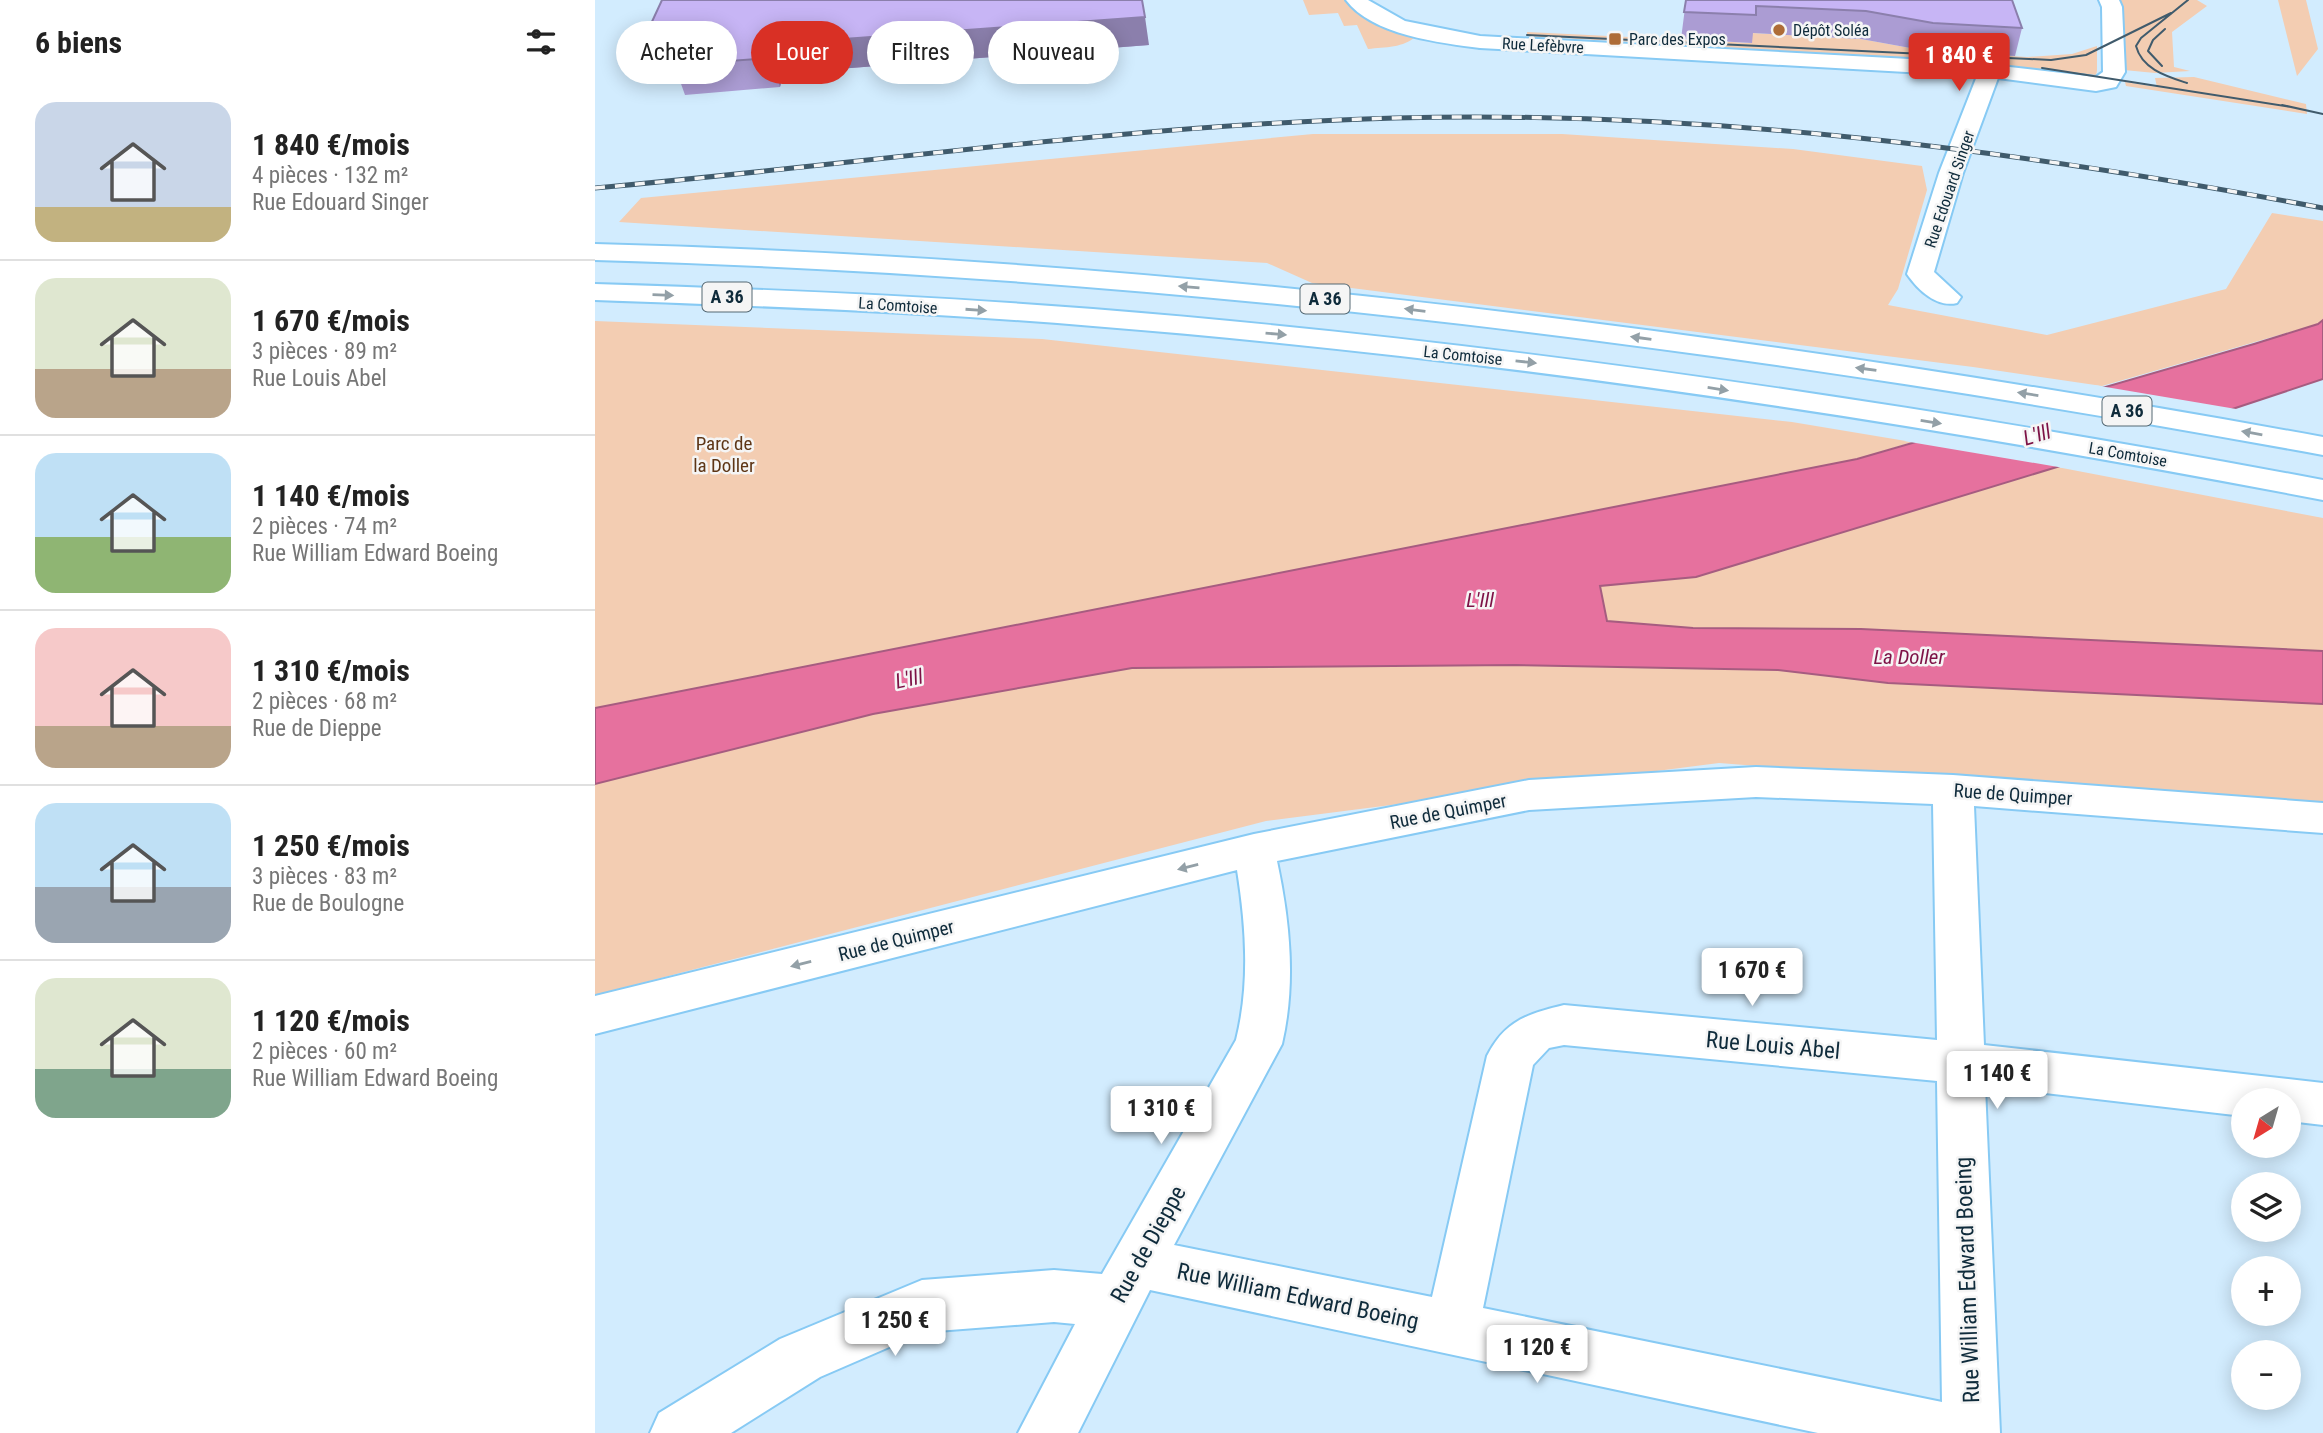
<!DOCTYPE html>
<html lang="fr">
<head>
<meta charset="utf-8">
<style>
  :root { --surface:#fff; --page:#f6f6f6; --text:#222; --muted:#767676; --line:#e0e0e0; --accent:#d93025 }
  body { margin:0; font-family:"Roboto Condensed",sans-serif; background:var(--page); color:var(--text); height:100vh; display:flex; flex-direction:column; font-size:26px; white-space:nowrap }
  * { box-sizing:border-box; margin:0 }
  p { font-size:23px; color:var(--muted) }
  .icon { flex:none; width:38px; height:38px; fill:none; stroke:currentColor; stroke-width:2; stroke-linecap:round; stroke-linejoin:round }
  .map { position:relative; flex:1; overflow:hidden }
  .sheet { display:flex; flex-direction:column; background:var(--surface); width:595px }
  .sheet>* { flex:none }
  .guide { position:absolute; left:21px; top:21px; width:665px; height:63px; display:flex; gap:14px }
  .needle { width:46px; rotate:217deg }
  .controls { position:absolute; left:1636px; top:1088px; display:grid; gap:14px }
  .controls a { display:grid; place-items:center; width:70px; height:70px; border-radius:50%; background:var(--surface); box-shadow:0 4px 18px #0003; font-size:35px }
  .price { position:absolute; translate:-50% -60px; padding:0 16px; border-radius:7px; background:#fff; color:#222; font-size:23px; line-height:46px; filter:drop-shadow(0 2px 4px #0008) }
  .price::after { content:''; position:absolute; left:50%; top:42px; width:21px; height:16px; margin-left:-10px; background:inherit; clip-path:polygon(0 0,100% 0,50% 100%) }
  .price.active { background:var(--accent); color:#fff }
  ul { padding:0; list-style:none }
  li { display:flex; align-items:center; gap:21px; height:175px; padding:0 35px }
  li+li { border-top:2px solid var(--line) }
  li span { display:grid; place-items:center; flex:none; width:196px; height:140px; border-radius:21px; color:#555 }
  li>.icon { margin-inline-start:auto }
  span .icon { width:84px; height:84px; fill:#fffc; stroke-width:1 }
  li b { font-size:30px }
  h2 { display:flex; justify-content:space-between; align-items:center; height:84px; padding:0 35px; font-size:30px }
  .chip { padding:0 24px; border-radius:32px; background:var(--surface); box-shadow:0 4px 18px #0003; font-size:24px; line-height:63px }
  .chip.active { background:var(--accent); color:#fff }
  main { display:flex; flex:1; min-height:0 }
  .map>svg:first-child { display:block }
  .green { fill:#f3cdb2 }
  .water { fill:#e6719e; stroke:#a65c80; stroke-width:2 }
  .pier { fill:#d2ecfe }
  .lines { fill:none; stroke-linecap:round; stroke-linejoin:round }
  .minor-casing { stroke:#87caf4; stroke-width:4 }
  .highway-casing { stroke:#87caf4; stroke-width:4 }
  .minor { fill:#fff; fill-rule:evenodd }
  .highway { fill:#fff; fill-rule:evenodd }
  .tram { stroke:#405b6c; stroke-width:2 }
  .rail-casing { stroke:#405b6c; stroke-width:5 }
  .rail { stroke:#f5f5f5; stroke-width:3.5; stroke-dasharray:10; stroke-linecap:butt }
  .wall { fill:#ab9cd3 }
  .shaded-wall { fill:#8b7fac }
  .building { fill:#c7b5f5; stroke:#8b7fac; stroke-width:2 }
  .oneway { fill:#93a0a7 }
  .poi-dot { fill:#ae6c37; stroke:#f5f5f5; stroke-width:2.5 }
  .labels { text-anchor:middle; stroke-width:5; stroke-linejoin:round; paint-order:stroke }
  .far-poi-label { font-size:16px; fill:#0f2b3b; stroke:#f5f5f5; text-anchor:start }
  .far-street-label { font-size:16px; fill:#0f2b3b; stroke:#f5f5f5 }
  .shield { fill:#f5f5f5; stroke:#546873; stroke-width:2 }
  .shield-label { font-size:18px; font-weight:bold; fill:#0f2b3b }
  .park-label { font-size:19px; fill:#5e3616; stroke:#f5f5f5 }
  .street-label { font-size:19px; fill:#0f2b3b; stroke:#f5f5f5 }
  .water-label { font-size:21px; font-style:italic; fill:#7d1246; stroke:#f5f5f5 }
  .near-street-label { font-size:23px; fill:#0f2b3b; stroke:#f5f5f5 }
</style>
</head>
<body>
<main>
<section class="sheet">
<h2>6 biens<svg class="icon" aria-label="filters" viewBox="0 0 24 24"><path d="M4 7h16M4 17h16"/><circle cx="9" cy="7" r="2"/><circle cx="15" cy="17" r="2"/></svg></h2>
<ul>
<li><span style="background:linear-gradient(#c9d6e8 75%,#c2b280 0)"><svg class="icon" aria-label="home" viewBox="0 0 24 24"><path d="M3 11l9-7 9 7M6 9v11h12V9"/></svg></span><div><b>1 840 €/mois</b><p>4 pièces · 132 m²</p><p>Rue Edouard Singer</p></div></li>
<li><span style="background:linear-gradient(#dfe7d0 65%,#b9a48a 0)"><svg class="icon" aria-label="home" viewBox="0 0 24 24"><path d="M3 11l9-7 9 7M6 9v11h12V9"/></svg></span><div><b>1 670 €/mois</b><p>3 pièces · 89 m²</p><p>Rue Louis Abel</p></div></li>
<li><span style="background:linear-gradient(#bfe0f5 60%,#8fb573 0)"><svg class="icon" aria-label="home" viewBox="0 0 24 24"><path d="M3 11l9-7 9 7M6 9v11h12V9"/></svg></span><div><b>1 140 €/mois</b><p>2 pièces · 74 m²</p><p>Rue William Edward Boeing</p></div></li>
<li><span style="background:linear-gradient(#f6c9c9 70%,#b9a48a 0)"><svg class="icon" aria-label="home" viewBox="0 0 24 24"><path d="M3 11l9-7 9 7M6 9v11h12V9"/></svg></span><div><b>1 310 €/mois</b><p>2 pièces · 68 m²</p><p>Rue de Dieppe</p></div></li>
<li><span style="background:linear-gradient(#bfe0f5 60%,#9aa5b1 0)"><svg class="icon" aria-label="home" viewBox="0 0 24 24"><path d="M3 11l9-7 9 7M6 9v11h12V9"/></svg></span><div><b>1 250 €/mois</b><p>3 pièces · 83 m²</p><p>Rue de Boulogne</p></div></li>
<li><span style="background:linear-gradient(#dfe7d0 65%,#7fa58c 0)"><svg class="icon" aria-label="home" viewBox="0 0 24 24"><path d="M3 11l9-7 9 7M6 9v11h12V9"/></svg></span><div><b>1 120 €/mois</b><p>2 pièces · 60 m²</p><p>Rue William Edward Boeing</p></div></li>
</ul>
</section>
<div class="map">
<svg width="1728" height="1433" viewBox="0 0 1728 1433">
  <rect width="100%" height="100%" fill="#d2ecfe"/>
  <path class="green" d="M708 0H752L821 36C809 48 790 47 773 49L762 25 749 26 743 13 714 15Z
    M1520 0H1602L1612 6 1577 32 1579 67 1595 71 1560 73 1529 70Z
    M1683 0H1711L1723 49 1702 76Z
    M932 32 1157 43V33L1266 39 1332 51 1432 57 1477 54 1502 46V71L1501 75 1485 77 1367 61 932 36Z
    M1599 77 1711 104 1712 114 1531 86 1530 82 1562 87 1560 78Z
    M718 134H967L1198 149 1327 166 1332 190 1303 289 1293 305 1452 335 1631 289 1677 213 1728 221V320L1723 324 1507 386 1378 367 717 283 672 263 24 222 46 198Z
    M0 321 447 339 1197 422 1317 442 1262 459 0 708Z
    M1462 467 1728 518V651L1266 629 1098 628 1012 621 1004 585 1101 577Z
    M921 665 1183 670 1293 683 1728 704V811L1124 763 671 821 0 995V784L278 714 537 668Z"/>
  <path class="water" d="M1728 320V379L1462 467 1101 577 1005 586 1012 621 1098 628 1266 629 1728 651V704L1293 683 1183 670 921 665 537 668 278 714 0 784V708L1262 459 1659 344 1723 324Z"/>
  <path class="pier" d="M1499 385 1647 410 1469 468 1309 441Z"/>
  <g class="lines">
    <defs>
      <path id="minor" d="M751 0H773L810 21 885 36 1371 62 1501 77 1508 72 1507 7 1504 0H1524L1527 7 1530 72 1521 87 1501 91 1403 78 1368 173 1339 272 1366 297 1362 303C1342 308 1323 290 1312 274L1344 173 1382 76 885 48C845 43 777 35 751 0Z
        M1161 767 1358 775 1728 803V833L1379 806 1389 1045 1728 1083V1125L1694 1121V1101H1648V1116L1390 1086 1405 1433H1223L555 1290 483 1433H423L480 1324 459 1322 329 1332 225 1377 136 1433H55L64 1413 185 1339 327 1280 459 1270 507 1274 641 1040C655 984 651 927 642 870L0 1034V996L659 834 934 780ZM1161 797 1338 804 1342 1040 969 1005C933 1014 910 1020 892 1056L837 1297 579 1245 687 1044C701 984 695 922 682 861L934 810ZM969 1045 1342 1081 1347 1402 888 1308 938 1065 954 1048Z"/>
      <path id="highway" d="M0 244C580 259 1157 333 1728 437V455C1157 350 581 276 0 260Z
        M0 284C166 289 332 296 498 309 910 342 1322 404 1728 480V500C1322 422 911 359 498 326 332 312 166 306 0 300Z"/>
    </defs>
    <use href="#minor" class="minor-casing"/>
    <use href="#highway" class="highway-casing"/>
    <use href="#minor" class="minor"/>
    <use href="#highway" class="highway"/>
    <path class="tram" d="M932 35 1456 60 1491 55 1576 13
      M1567 66 1553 51 1558 40 1570 29
      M1447 68 1696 107
      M1592 83C1571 76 1547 69 1541 46L1546 38 1593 0
      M1687 105 1728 114"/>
    <defs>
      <path id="rail" d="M0 188C266 164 532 125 800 118 1113 110 1422 150 1728 208"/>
    </defs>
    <use href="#rail" class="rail-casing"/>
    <use href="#rail" class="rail"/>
  </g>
  <path class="wall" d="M67 0 554 45 230 70 228 79 186 83 185 87 90 95 85 81 53 83Z
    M1091 0H1417L1427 28 1420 56 1332 51 1266 39 1158 33 1157 43 1086 39Z"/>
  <path class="shaded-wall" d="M550 17 554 45 230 70 228 79 186 83 185 87 176 58 177 53 222 41Z
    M85 51 79 65 85 81 53 83 42 54Z"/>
  <path class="building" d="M67 0H547L550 17 222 41 219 50 177 53 176 58 79 65 85 51 42 54Z
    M1091 0H1417L1427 28 1338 23 1271 11 1161 6V15L1089 12Z"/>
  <defs><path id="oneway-solid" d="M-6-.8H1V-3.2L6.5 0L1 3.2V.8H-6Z" transform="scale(1.75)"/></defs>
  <g class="oneway">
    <use href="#oneway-solid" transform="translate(594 287) rotate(-175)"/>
    <use href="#oneway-solid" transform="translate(68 295) rotate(2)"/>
    <use href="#oneway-solid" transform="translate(381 310) rotate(4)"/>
    <use href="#oneway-solid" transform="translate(820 310) rotate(-173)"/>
    <use href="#oneway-solid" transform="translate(681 334) rotate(5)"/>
    <use href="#oneway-solid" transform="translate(1046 338) rotate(-172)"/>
    <use href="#oneway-solid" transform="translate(931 362) rotate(6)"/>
    <use href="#oneway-solid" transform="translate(1271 369) rotate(-172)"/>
    <use href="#oneway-solid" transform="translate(1123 389) rotate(9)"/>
    <use href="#oneway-solid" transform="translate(1433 394) rotate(-171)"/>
    <use href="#oneway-solid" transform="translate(1336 422) rotate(9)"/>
    <use href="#oneway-solid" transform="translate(1657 433) rotate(-170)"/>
    <use href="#oneway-solid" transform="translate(593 867) rotate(166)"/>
    <use href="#oneway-solid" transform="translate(206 964) rotate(166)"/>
  </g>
  <g class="poi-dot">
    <circle cx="1184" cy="30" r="7"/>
    <rect x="1013" y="32" width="14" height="14" rx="3.5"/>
  </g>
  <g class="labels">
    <g class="far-poi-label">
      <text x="1198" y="36">Dépôt Soléa</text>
      <text x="1034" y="45">Parc des Expos</text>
    </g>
    <g class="far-street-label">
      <text transform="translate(948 45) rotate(3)" y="6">Rue Lefèbvre</text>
      <text transform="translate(1354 189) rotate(-71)" y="6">Rue Edouard Singer</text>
      <text transform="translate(303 305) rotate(4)" y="6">La Comtoise</text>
      <text transform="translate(868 355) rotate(6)" y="6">La Comtoise</text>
      <text transform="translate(1533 454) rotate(10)" y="6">La Comtoise</text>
    </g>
    <g class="shield">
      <rect x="107.5" y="282.5" width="49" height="29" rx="5"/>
      <rect x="705.5" y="284.5" width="49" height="29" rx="5"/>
      <rect x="1507.5" y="396.5" width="49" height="29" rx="5"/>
    </g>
    <g class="shield-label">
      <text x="132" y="303">A 36</text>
      <text x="730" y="305">A 36</text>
      <text x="1532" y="417">A 36</text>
    </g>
    <g class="park-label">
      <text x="129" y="450">Parc de<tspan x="129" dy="22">la Doller</tspan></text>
    </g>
    <g class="street-label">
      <text transform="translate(1418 794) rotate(4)" y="7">Rue de Quimper</text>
      <text transform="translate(853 811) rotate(-11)" y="7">Rue de Quimper</text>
      <text transform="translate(301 940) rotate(-14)" y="7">Rue de Quimper</text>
    </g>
    <g class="water-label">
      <text transform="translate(1442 435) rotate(-17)" y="7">L'Ill</text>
      <text x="885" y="607">L'Ill</text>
      <text x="1314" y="664">La Doller</text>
      <text transform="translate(314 679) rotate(-12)" y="7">L'Ill</text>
    </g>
    <g class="near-street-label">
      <text transform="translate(1178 1045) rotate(5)" y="8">Rue Louis Abel</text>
      <text transform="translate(553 1244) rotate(-61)" y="8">Rue de Dieppe</text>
      <text transform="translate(1372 1280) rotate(-92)" y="8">Rue William Edward Boeing</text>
      <text transform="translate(703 1296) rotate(12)" y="8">Rue William Edward Boeing</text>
    </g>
  </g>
</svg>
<div class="controls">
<a><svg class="needle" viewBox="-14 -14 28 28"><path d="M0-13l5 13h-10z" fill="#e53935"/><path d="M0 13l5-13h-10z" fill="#767676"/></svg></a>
<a><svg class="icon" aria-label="layers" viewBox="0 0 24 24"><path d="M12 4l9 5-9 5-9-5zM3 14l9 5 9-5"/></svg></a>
<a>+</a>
<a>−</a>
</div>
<b class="price active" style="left:1364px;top:93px">1 840 €</b>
<b class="price" style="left:1157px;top:1008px">1 670 €</b>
<b class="price" style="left:1402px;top:1111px">1 140 €</b>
<b class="price" style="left:566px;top:1146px">1 310 €</b>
<b class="price" style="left:300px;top:1358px">1 250 €</b>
<b class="price" style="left:942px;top:1385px">1 120 €</b>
<div class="guide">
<a class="chip">Acheter</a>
<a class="chip active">Louer</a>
<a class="chip">Filtres</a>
<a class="chip">Nouveau</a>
</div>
</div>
</main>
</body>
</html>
